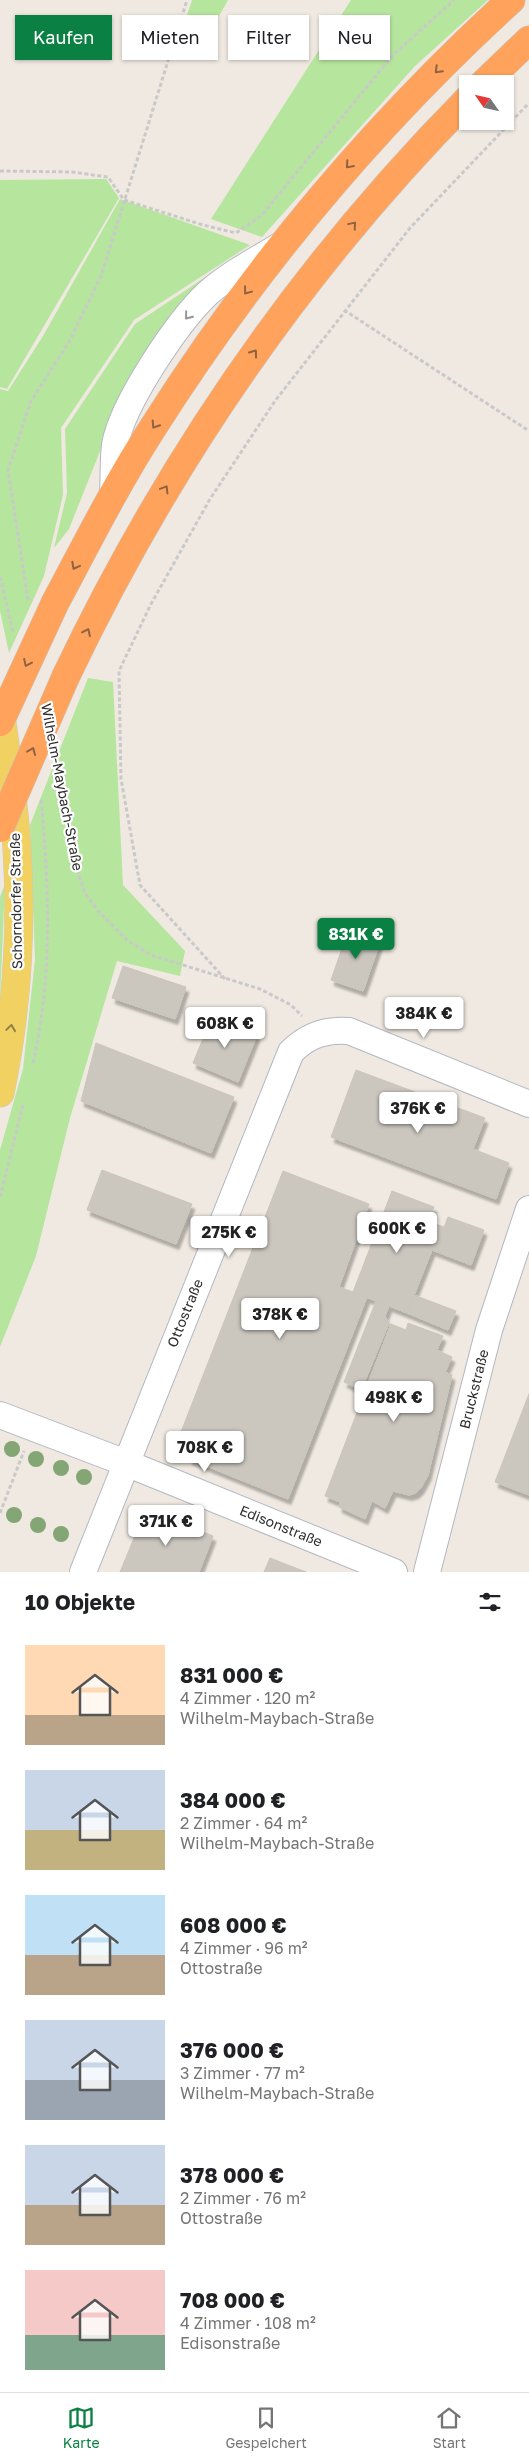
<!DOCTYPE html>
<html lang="de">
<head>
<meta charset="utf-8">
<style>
  :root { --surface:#fff; --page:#f2f2f2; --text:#202124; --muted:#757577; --line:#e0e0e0; --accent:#0b8043 }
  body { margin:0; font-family:"Golos Text",sans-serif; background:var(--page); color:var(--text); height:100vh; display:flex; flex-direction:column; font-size:19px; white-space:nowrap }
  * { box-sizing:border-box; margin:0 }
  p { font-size:16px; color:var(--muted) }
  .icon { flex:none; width:28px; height:28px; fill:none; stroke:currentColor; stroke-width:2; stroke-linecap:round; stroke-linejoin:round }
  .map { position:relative; height:1572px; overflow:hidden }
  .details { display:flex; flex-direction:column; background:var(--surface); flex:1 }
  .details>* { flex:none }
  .hud { position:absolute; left:15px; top:15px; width:500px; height:45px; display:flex; gap:10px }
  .needle { width:32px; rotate:304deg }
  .controls { position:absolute; left:459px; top:75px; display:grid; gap:10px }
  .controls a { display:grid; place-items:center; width:55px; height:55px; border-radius:0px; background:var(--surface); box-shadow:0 1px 4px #0004; font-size:25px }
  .price { position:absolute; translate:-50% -42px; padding:0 11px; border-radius:5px; background:#fff; color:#222; font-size:16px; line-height:32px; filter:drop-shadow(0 1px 2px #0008) }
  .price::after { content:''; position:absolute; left:50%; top:30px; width:15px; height:11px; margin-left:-8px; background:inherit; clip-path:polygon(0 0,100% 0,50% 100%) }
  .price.active { background:var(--accent); color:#fff }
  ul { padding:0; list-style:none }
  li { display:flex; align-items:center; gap:15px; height:125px; padding:0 25px }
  li span { display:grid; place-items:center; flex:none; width:140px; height:100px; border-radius:0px; color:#555 }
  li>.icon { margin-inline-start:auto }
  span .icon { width:60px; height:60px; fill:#fffc; stroke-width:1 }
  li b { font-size:21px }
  h2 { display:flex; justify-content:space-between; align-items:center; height:60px; padding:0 25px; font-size:21px }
  .chip { padding:0 18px; border-radius:0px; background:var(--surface); box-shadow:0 1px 4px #0004; font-size:18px; line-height:45px }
  .chip.active { background:var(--accent); color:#fff }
  .tab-bar { display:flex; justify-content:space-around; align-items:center; height:70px; border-top:1px solid var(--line); background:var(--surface); font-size:14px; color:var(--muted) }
  .tab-bar a { display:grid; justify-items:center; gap:2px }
  .tab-bar .active { color:var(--accent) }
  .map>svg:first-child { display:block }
  .green { fill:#b6e59e }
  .building { fill:#cbc7bf; stroke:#cbc5ba; filter:url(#shadow) }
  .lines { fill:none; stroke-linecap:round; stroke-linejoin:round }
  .minor-casing { stroke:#b4b7c1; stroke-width:28 }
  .major-casing { stroke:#c9c9c9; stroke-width:29 }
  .highway-casing { stroke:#c9c9c9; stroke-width:29 }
  .path { stroke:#c9c9c9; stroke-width:3; stroke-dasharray:4 2.5; stroke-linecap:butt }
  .minor { stroke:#fff; stroke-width:26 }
  .major { stroke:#f2d163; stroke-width:28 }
  .highway { stroke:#ffa35c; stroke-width:28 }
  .highway-bridge-casing { stroke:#c9c9c9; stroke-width:29; stroke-linecap:butt }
  .highway-bridge { stroke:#ffa35c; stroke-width:28 }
  .tree { fill:#84a574 }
  .oneway { stroke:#8c6343 }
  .oneway2 { stroke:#969696 }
  .oneway3 { stroke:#908048 }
  .labels { text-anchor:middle; stroke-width:4.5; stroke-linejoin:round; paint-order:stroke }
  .street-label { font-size:14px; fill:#2e2e2e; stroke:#fff }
</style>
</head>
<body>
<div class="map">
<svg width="529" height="1572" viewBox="0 0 529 1572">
  <defs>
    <filter id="shadow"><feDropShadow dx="3" dy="5.5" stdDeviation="1" flood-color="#0004"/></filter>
  </defs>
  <rect width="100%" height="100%" fill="#efe9e1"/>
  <path class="green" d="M192 0H228L207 37 183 27Z
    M351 0H488L415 66 262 237 211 219Z
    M106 179 119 198 7 389 0 387V180Z
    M120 199 250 245 134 320 61 428 63 495 44 576 9 653 0 611V389L8 391 43 336Z
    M231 260 128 381 69 529 54 548 67 493 65 429 135 324Z
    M88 678 113 682 123 885 185 951 180 976 117 961 70 1118 36 1256 0 1347V1150L23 1069 35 960 30 825Z
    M5 884 0 998V897Z"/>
  <path class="building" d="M349 928 381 939 363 991 331 980Z
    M123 966 186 987 175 1019 112 998Z
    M212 1017 257 1035 238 1082 193 1063Z
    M96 1043 234 1097 211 1153 81 1101Z
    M356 1070 485 1118 473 1149 509 1163 496 1199 331 1137Z
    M102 1170 192 1204 176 1244 87 1210Z
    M283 1171 369 1204 339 1287 367 1297 288 1499 189 1459 196 1444 179 1437Z
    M392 1191 434 1207 419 1245 432 1250 407 1313 353 1292Z
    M448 1217 484 1230 471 1265 419 1245 429 1222 444 1227Z
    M414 1295 456 1311 448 1330 407 1313Z
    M376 1301 389 1306 385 1316 389 1323 361 1390 344 1382Z
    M408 1323 443 1336 437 1350 452 1357 445 1372 452 1375 428 1475 421 1488 416 1493 409 1495 393 1491 385 1508 372 1501 365 1519 339 1507 340 1502 325 1496 391 1324 406 1330Z
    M529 1394V1495L495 1482Z
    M146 1509 213 1536 199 1572H120Z
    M270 1558 306 1572H264Z"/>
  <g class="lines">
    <defs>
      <path id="minor" d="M113 494C114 478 113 461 115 445 122 404 178 321 208 293 229 274 257 260 281 245
        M0 1415 126 1463 394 1572
        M83 1572 291 1052C308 1035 326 1029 349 1031L529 1104
        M427 1572 489 1330 529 1209"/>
      <path id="major" d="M0 708C6 754 14 801 17 848 22 931 17 1012 0 1093"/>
      <path id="highway" d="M483 84 529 40
        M55 603C86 545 116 485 152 429 252 271 373 126 511 0
        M66 676C168 462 301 268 468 99"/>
    </defs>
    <use href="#minor" class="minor-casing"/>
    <use href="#major" class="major-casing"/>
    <use href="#highway" class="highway-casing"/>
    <path class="path" d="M0 171 72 172 108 177 124 200 203 225 236 233 261 216 393 55 454 0
      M344 310 529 431
      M0 577 13 632
      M28 600 8 470 31 401 69 342 101 276 187 0
      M57 761 78 873 85 893 99 912 127 940 151 955 260 989 291 1005 302 1016
      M225 979 140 885 121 779 119 671 151 604 210 499 275 401 410 228 529 103
      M33 1063C53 976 49 886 41 798
      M0 1197 23 1105
      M0 1513 24 1451"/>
    <use href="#minor" class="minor"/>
    <use href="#major" class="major"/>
    <use href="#highway" class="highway"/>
    <defs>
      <path id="highway-bridge" d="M0 722 55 603
        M0 828 66 676"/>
    </defs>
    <use href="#highway-bridge" class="highway-bridge-casing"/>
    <use href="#highway-bridge" class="highway-bridge"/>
  </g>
  <g class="tree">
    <circle cx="12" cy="1449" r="8"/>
    <circle cx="36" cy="1459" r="8"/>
    <circle cx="61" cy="1468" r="8"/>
    <circle cx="84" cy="1477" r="8"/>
    <circle cx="14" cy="1515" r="8"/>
    <circle cx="38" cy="1525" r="8"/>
    <circle cx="61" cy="1534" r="8"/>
  </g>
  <defs><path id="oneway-chevron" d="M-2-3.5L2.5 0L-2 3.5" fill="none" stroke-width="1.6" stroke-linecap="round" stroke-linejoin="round" transform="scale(1.25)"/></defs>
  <g class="oneway">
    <use href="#oneway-chevron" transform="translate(438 70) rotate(135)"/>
    <use href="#oneway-chevron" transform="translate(349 165) rotate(131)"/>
    <use href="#oneway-chevron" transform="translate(353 225) rotate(-50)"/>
    <use href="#oneway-chevron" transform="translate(247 291) rotate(127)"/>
    <use href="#oneway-chevron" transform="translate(254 353) rotate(-54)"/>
    <use href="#oneway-chevron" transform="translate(155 425) rotate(123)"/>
    <use href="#oneway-chevron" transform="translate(165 489) rotate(-59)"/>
    <use href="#oneway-chevron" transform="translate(75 566) rotate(118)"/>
    <use href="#oneway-chevron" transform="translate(87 632) rotate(-64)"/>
    <use href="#oneway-chevron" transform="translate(27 663) rotate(115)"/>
    <use href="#oneway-chevron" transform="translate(32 751) rotate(-67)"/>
  </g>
  <use class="oneway2" href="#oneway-chevron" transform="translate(188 316) rotate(129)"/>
  <use class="oneway3" href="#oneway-chevron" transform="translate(11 1028) rotate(-82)"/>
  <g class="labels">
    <g class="street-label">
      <text transform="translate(62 787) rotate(79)" y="5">Wilhelm-Maybach-Straße</text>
      <text transform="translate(16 901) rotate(-91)" y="5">Schorndorfer Straße</text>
      <text transform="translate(185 1313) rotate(-68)" y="5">Ottostraße</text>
      <text transform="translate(474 1389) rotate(-76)" y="5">Bruckstraße</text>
      <text transform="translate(281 1526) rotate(22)" y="5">Edisonstraße</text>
    </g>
  </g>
</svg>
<div class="controls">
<a><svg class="needle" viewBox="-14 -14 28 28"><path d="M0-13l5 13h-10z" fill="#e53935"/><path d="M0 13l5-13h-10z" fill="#757577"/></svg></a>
</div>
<b class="price active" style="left:356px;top:960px">831K €</b>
<b class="price" style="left:424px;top:1039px">384K €</b>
<b class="price" style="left:225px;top:1049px">608K €</b>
<b class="price" style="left:418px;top:1134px">376K €</b>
<b class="price" style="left:397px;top:1254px">600K €</b>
<b class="price" style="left:229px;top:1258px">275K €</b>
<b class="price" style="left:280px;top:1340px">378K €</b>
<b class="price" style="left:394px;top:1423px">498K €</b>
<b class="price" style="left:205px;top:1473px">708K €</b>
<b class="price" style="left:166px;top:1547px">371K €</b>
<div class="hud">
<a class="chip active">Kaufen</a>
<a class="chip">Mieten</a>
<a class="chip">Filter</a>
<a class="chip">Neu</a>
</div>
</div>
<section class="details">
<h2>10 Objekte<svg class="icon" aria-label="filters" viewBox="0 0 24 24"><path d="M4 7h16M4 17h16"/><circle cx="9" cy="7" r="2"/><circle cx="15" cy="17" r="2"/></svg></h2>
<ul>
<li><span style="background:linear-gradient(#ffd9b3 70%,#b9a48a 0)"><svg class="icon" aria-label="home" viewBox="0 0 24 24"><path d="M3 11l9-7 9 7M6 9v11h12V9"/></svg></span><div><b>831 000 €</b><p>4 Zimmer · 120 m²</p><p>Wilhelm-Maybach-Straße</p></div></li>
<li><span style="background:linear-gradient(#c9d6e8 60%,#c2b280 0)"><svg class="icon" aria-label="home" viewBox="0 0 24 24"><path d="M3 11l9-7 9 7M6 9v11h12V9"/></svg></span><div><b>384 000 €</b><p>2 Zimmer · 64 m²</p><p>Wilhelm-Maybach-Straße</p></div></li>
<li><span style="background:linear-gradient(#bfe0f5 60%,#b9a48a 0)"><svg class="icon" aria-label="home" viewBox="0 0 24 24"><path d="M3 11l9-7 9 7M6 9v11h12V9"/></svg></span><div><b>608 000 €</b><p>4 Zimmer · 96 m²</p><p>Ottostraße</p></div></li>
<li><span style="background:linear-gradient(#c9d6e8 60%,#9aa5b1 0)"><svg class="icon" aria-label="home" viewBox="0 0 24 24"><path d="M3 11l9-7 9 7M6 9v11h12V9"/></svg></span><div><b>376 000 €</b><p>3 Zimmer · 77 m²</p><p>Wilhelm-Maybach-Straße</p></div></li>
<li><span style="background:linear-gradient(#c9d6e8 60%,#b9a48a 0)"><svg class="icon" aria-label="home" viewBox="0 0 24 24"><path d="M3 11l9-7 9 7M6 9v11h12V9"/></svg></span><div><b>378 000 €</b><p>2 Zimmer · 76 m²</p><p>Ottostraße</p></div></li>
<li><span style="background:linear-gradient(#f6c9c9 65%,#7fa58c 0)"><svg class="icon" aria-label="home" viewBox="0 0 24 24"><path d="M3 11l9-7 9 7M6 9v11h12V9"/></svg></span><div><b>708 000 €</b><p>4 Zimmer · 108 m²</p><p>Edisonstraße</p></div></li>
</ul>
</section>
<nav class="tab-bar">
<a class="active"><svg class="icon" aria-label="map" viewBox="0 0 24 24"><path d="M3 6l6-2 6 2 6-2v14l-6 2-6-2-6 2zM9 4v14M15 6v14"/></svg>Karte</a>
<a><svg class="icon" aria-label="saved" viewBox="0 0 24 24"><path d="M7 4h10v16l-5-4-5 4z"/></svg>Gespeichert</a>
<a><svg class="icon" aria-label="home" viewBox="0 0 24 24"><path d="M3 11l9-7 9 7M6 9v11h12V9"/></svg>Start</a>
</nav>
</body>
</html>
